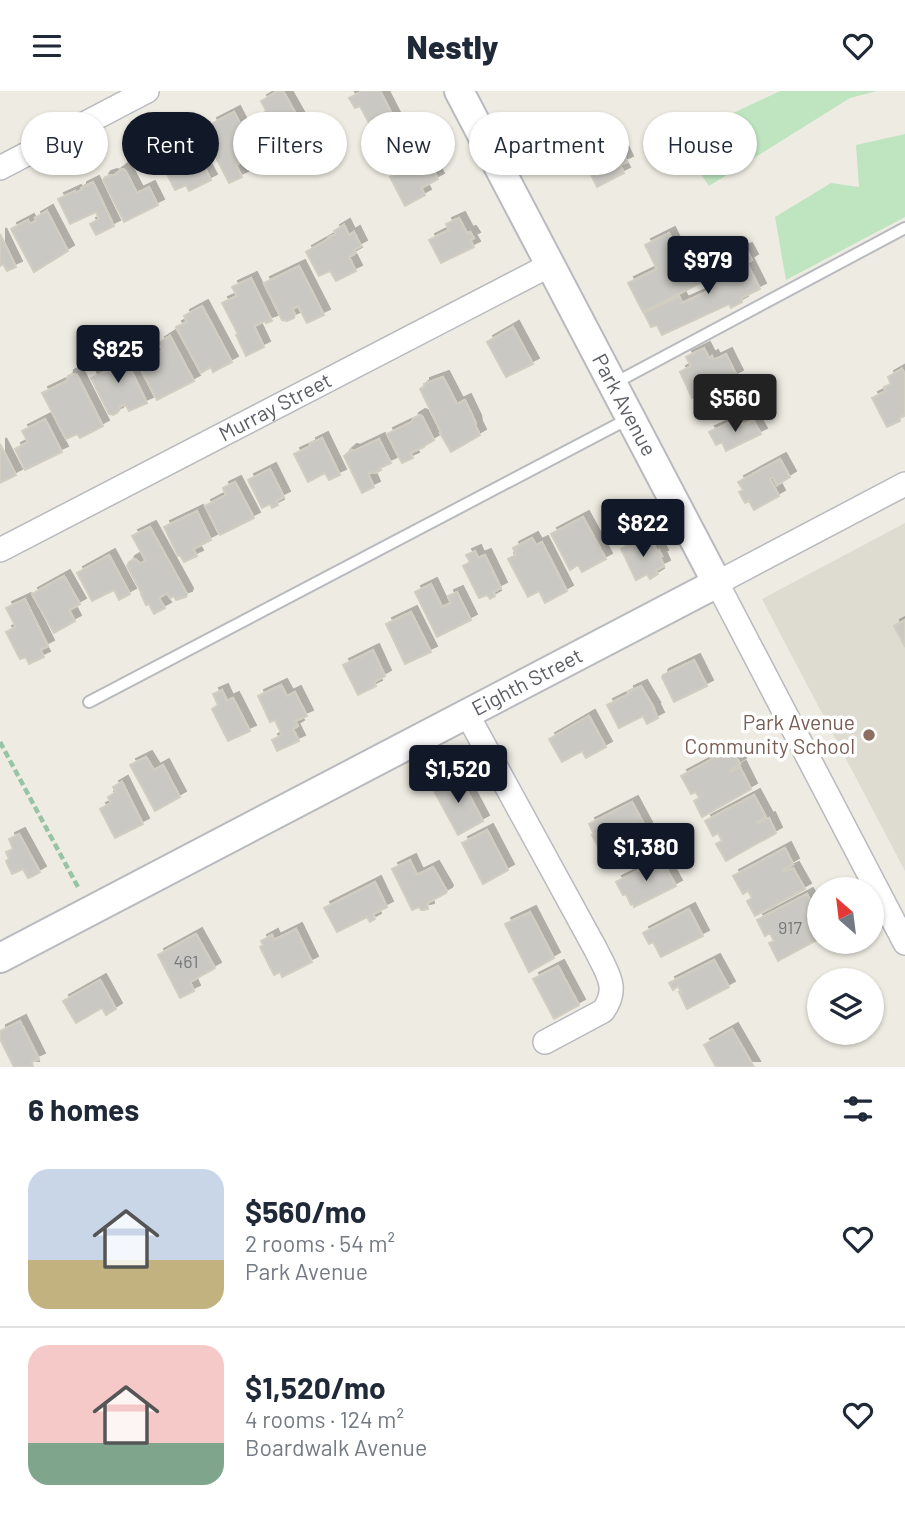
<!DOCTYPE html>
<html lang="en">
<head>
<meta charset="utf-8">
<style>
  :root { --surface:#fff; --page:#f6f6f7; --text:#1f2937; --muted:#747a83; --line:#e0e1e3; --accent:#111827 }
  body { margin:0; font-family:Barlow,sans-serif; background:var(--page); color:var(--text); height:100vh; display:flex; flex-direction:column; font-size:26px; white-space:nowrap }
  * { box-sizing:border-box; margin:0 }
  p { font-size:23px; color:var(--muted) }
  .icon { flex:none; width:38px; height:38px; fill:none; stroke:currentColor; stroke-width:2; stroke-linecap:round; stroke-linejoin:round }
  .map { position:relative; height:976px; overflow:hidden }
  .panel { display:flex; flex-direction:column; background:var(--surface); flex:1 }
  .panel>* { flex:none }
  .guide { position:absolute; left:21px; top:21px; width:864px; height:63px; display:flex; gap:14px }
  .needle { width:46px; rotate:332deg }
  .buttons { position:absolute; left:807px; top:786px; display:grid; gap:14px }
  .buttons a { display:grid; place-items:center; width:77px; height:77px; border-radius:50%; background:var(--surface); box-shadow:0 2px 5px #0004; font-size:35px }
  .price { position:absolute; translate:-50% -60px; padding:0 16px; border-radius:7px; background:var(--accent); color:#fff; font-size:23px; line-height:46px; filter:drop-shadow(0 2px 4px #0008) }
  .price::after { content:''; position:absolute; left:50%; top:42px; width:21px; height:16px; margin-left:-10px; background:inherit; clip-path:polygon(0 0,100% 0,50% 100%) }
  .price.selected { background:#222; color:#fff }
  ul { padding:0; list-style:none }
  li { display:flex; align-items:center; gap:21px; height:175px; padding:0 28px }
  li+li { border-top:2px solid var(--line) }
  li span { display:grid; place-items:center; flex:none; width:196px; height:140px; border-radius:21px; color:#555 }
  li>.icon { margin-inline-start:auto }
  span .icon { width:84px; height:84px; fill:#fffc; stroke-width:1 }
  li b { font-size:30px }
  h2 { display:flex; justify-content:space-between; align-items:center; height:84px; padding:0 28px; font-size:30px }
  .tag { padding:0 24px; border-radius:32px; background:var(--surface); box-shadow:0 2px 5px #0004; font-size:24px; line-height:63px }
  .tag.selected { background:var(--accent); color:#fff }
  header { display:flex; justify-content:space-between; align-items:center; height:91px; padding:0 28px; background:var(--surface); font-size:32px; font-weight:800 }
  .map>svg:first-child { display:block }
  .education { fill:#dedbd0 }
  .green { fill:#bee5c0 }
  .building { fill:#cac8c2; stroke:#d2cdc1; stroke-width:2; filter:url(#shadow) }
  .lines { fill:none; stroke-linecap:round; stroke-linejoin:round }
  .service-casing { stroke:#b8babf; stroke-width:14 }
  .minor-casing { stroke:#b8babf; stroke-width:26 }
  .tertiary-casing { stroke:#b8babf; stroke-width:32 }
  .path { stroke:#97c4a5; stroke-width:4.5; stroke-dasharray:7 3.5; stroke-linecap:butt }
  .service { stroke:#fff; stroke-width:10 }
  .minor { stroke:#fff; stroke-width:23 }
  .tertiary { stroke:#fff; stroke-width:28 }
  .education-dot { fill:#8d6e63; stroke:#fff; stroke-width:2.5 }
  .labels { text-anchor:middle; stroke-width:7; stroke-linejoin:round; paint-order:stroke }
  .number-label { font-size:18px; fill:#77787b }
  .street-label { font-size:21px; fill:#5b5e63; stroke:#fff }
  .education-label { font-size:21px; fill:#785e54; stroke:#fff; text-anchor:end }
</style>
</head>
<body>
<header><svg class="icon" aria-label="menu" viewBox="0 0 24 24"><path d="M4 6h16M4 12h16M4 18h16"/></svg>Nestly<svg class="icon" aria-label="heart" viewBox="0 0 24 24"><path d="M12 20l-8-8c-3-5 5-10 8-4 3-6 11-1 8 4z"/></svg></header>
<div class="map">
<svg width="905" height="976" viewBox="0 0 905 976">
  <defs>
    <filter id="shadow"><feDropShadow dx="6" dy="-6" stdDeviation="0" flood-color="#0004"/></filter>
  </defs>
  <rect width="100%" height="100%" fill="#eeece2"/>
  <path class="education" d="M905 432V780L762 508Z"/>
  <path class="green" d="M780 0H877L850 7 709 95 691 68 735 21Z
    M905 43V126L786 189 775 126 831 92 859 96 856 54Z"/>
  <path class="building" d="M278 0H283L304 37 282 49 281 47 271 53 258 28 268 23 261 10Z
    M363 0H380L395 29 373 40 360 15 355 17 349 7Z
    M234 21 256 63 236 74 242 86 229 92 204 43 213 38 211 33Z
    M598 30 604 43 612 39 627 71 620 74 624 82 597 96 571 43Z
    M190 49 211 89 189 100 186 94 175 99 158 65Z
    M426 67 438 88 421 97 425 104 405 115 390 86Z
    M122 78 125 79 137 102 149 96 158 114 124 131 103 89 105 86 111 84 113 85Z
    M93 91 114 135 96 144 90 133 99 128 96 121 70 133 58 108 75 100 76 102 81 99V97Z
    M47 120 68 160 34 181 11 138 28 129 30 133 36 130 35 127Z
    M459 127 467 142 470 141 474 147 470 149 474 156 441 172 429 149 449 139 446 133Z
    M344 134 349 144 354 141 361 155 354 159 356 162 349 166 356 180 336 190 330 180 319 185 306 161 330 147 329 146 336 143 334 140Z
    M669 142 684 173 697 166 708 188 643 221 628 192 657 178 645 154Z
    M0 143 16 176 7 180 3 173 0 175Z
    M746 158 752 169 747 172 760 198 741 207 742 211 731 217 729 213 662 244 657 234 651 236 644 222 679 205 682 212 711 199 707 192 716 187 713 182 719 179 720 175 734 169 735 163Z
    M299 175 324 224 307 232 298 215 292 218 295 223 294 227 287 230 282 229 264 192Z
    M251 187 272 230 266 232 265 230 254 235 264 256 246 265 236 244 238 243 222 212 237 205 232 196Z
    M202 215 232 271 213 281 211 276 201 282 176 236 187 231 184 225Z
    M513 236 533 273 506 286 487 251Z
    M170 245 194 290 157 309 138 273 163 259 159 252Z
    M704 257 709 267 712 265 714 269 726 263 737 285 692 307 680 281 691 275 686 266Z
    M121 259 147 312 129 320 125 313 119 316 120 318 117 322 113 324 109 323 91 287 105 281 99 269Z
    M902 278 905 284V324L899 327 900 330 887 336 872 307 886 300 884 296 891 293 888 286Z
    M72 283 77 284 103 335 80 347 77 343 66 348 42 302 67 290 68 285Z
    M443 286 457 313 465 309 475 330 476 336 480 344 451 361 440 342 441 341 420 298 424 295V293Z
    M419 324 422 325 434 349 424 355V356L410 362 413 367 402 372 387 343 412 331 413 328Z
    M740 327 743 334 753 329 761 343 726 360 722 351 716 354 709 341Z
    M45 328 62 361 25 379 15 358 28 351 22 340Z
    M322 347 340 384 329 389 325 382 308 391 294 363 311 355 310 353Z
    M379 348 391 372 380 377 381 379 375 382 372 381 368 383 374 396 362 402 344 365 351 359 354 360Z
    M0 353 16 384 0 392Z
    M780 368 790 386 777 394 773 386 770 388 779 405 754 419 749 410 745 412 739 401 743 399 738 391Z
    M270 378 284 406 276 410 278 414 272 417 270 413 262 417 248 389Z
    M235 391 254 427 220 444 205 415 226 404 223 397Z
    M197 420 211 449 193 458 197 465 184 471 180 464 178 465 164 436Z
    M583 426 606 468 582 481 578 474 570 479 551 443Z
    M150 436 187 503 186 506 176 509 174 505 170 507 167 502 159 507 165 517 154 523 149 513 146 514 141 503H142L127 475 129 471 134 468 138 470 140 473 146 470 132 445Z
    M532 447 536 454 542 451 567 500 545 512 539 500 528 506 508 468 516 464 513 457Z
    M648 449 653 452 657 460 659 459 662 465 660 466 664 475 656 479 658 483 650 488 647 483 636 489 621 458 630 453 631 455 642 450 643 452Z
    M475 460 478 467 485 464 501 497 493 501 495 505 490 508 487 504 479 507 463 475 470 471 466 464Z
    M109 464 130 503 119 509 114 499 92 510 77 482Z
    M64 485 80 513 69 519 75 530 54 542 32 503Z
    M431 493 442 516 451 512 448 505 457 501 471 529 437 546 415 501Z
    M25 508 48 555 40 559 44 566 29 573 26 566 20 568 6 541 16 536 6 517Z
    M411 521 431 561 405 573 386 533Z
    M905 529V556L894 535Z
    M373 559 385 585 374 591 376 595 358 604 343 574Z
    M694 569 707 595 674 611 662 586 663 584Z
    M281 594 287 605 295 601 307 625 295 630 298 635 293 638 299 650 277 660 272 649 282 644 275 629 270 631 258 605Z
    M641 595 654 617H653L658 627 647 633 643 625 619 637 607 614 629 603 628 601Z
    M222 599 227 610 233 607 250 640 228 650 212 618 218 614 213 603Z
    M589 625 606 656 586 667 582 660 562 671 549 648Z
    M731 658 740 673 730 679 731 681 740 676 751 698 702 726 694 710 699 707 696 701 691 703 681 685Z
    M146 666 154 679 163 674 180 706 155 720 130 674Z
    M459 685 483 730 458 744 433 698Z
    M122 691 143 733 115 747 100 718 111 712 108 706 116 701 113 696Z
    M754 704 766 726 757 731 758 732 769 727 776 742 726 770 716 753 722 750 718 742 713 745 705 730Z
    M632 711 646 737 601 761 592 744 594 743 589 733Z
    M487 739 508 779 483 793 462 752Z
    M19 743 40 781 31 786 28 787 23 778 12 783 6 770 9 768 6 761 13 758 9 748Z
    M785 757 793 773 783 779 784 781 793 777 805 798 755 825 747 810 752 807 748 800 743 803 733 785Z
    M661 768 676 795 634 816 633 813 631 814 626 803 623 804 616 791Z
    M410 769 417 784 433 776 447 800 446 802 427 812 428 818 424 819H421L419 816 412 819 392 778Z
    M375 791 387 816 373 823 375 828 370 831 367 826 337 841 324 817Z
    M807 803 819 826 810 831 811 832 819 828V848L778 870 769 852 774 850 770 842 765 845 757 829Z
    M689 818 703 845 661 866 653 851 649 853 643 842Z
    M530 821 554 867 529 881 505 833Z
    M296 838 312 871 282 886 280 881 274 884 260 856 263 854 261 850 272 844 274 849Z
    M196 843 215 877 190 891 194 900 180 907 158 864Z
    M714 869 729 896 687 918 679 901H681L678 895 673 899 669 892Z
    M558 875 579 914 554 928 533 888Z
    M100 889 116 918 106 924 102 917 76 932 63 910Z
    M20 930 39 968 32 971 33 976H14L0 948V940Z
    M732 938 754 976H716L704 954Z"/>
  <g class="lines">
    <defs>
      <path id="service" d="M613 293 905 137
        M89 611 628 328"/>
      <g id="minor">
        <path d="M0 77 147 0"/>
        <path d="M905 393 717 492 905 852"/>
        <path id="s1" d="M0 459 550 174"/>
        <path d="M467 623 596 859C607 882 620 897 603 920L545 951"/>
      </g>
      <g id="tertiary">
        <path id="s2" d="M0 867 717 492 459 0"/>
      </g>
    </defs>
    <use href="#service" class="service-casing"/>
    <use href="#minor" class="minor-casing"/>
    <use href="#tertiary" class="tertiary-casing"/>
    <path class="path" d="M0 651 79 798"/>
    <use href="#service" class="service"/>
    <use href="#minor" class="minor"/>
    <use href="#tertiary" class="tertiary"/>
  </g>
  <circle class="education-dot" cx="869" cy="644" r="7"/>
  <g class="labels">
    <g class="number-label">
      <text x="790" y="843">917</text>
      <text x="186" y="877">461</text>
    </g>
    <g class="street-label">
      <text transform="translate(624 314) rotate(62)" y="7">Park Avenue</text>
      <text dy="7" stroke="none"><textPath href="#s1" startOffset="310">Murray Street</textPath></text>
      <text dy="7" stroke="none"><textPath href="#s2" startOffset="595">Eighth Street</textPath></text>
    </g>
    <g class="education-label">
      <text x="855" y="639">Park Avenue<tspan x="855" dy="24">Community School</tspan></text>
    </g>
  </g>
</svg>
<div class="buttons">
<a><svg class="needle" viewBox="-14 -14 28 28"><path d="M0-13l5 13h-10z" fill="#e53935"/><path d="M0 13l5-13h-10z" fill="#747a83"/></svg></a>
<a><svg class="icon" aria-label="layers" viewBox="0 0 24 24"><path d="M12 4l9 5-9 5-9-5zM3 14l9 5 9-5"/></svg></a>
</div>
<b class="price" style="left:708px;top:205px">$979</b>
<b class="price" style="left:118px;top:294px">$825</b>
<b class="price selected" style="left:735px;top:343px">$560</b>
<b class="price" style="left:643px;top:468px">$822</b>
<b class="price" style="left:458px;top:714px">$1,520</b>
<b class="price" style="left:646px;top:792px">$1,380</b>
<div class="guide">
<a class="tag">Buy</a>
<a class="tag selected">Rent</a>
<a class="tag">Filters</a>
<a class="tag">New</a>
<a class="tag">Apartment</a>
<a class="tag">House</a>
</div>
</div>
<section class="panel">
<h2>6 homes<svg class="icon" aria-label="filters" viewBox="0 0 24 24"><path d="M4 7h16M4 17h16"/><circle cx="9" cy="7" r="2"/><circle cx="15" cy="17" r="2"/></svg></h2>
<ul>
<li><span style="background:linear-gradient(#c9d6e8 65%,#c2b280 0)"><svg class="icon" aria-label="home" viewBox="0 0 24 24"><path d="M3 11l9-7 9 7M6 9v11h12V9"/></svg></span><div><b>$560/mo</b><p>2 rooms · 54 m²</p><p>Park Avenue</p></div><svg class="icon" aria-label="heart" viewBox="0 0 24 24"><path d="M12 20l-8-8c-3-5 5-10 8-4 3-6 11-1 8 4z"/></svg></li>
<li><span style="background:linear-gradient(#f6c9c9 70%,#7fa58c 0)"><svg class="icon" aria-label="home" viewBox="0 0 24 24"><path d="M3 11l9-7 9 7M6 9v11h12V9"/></svg></span><div><b>$1,520/mo</b><p>4 rooms · 124 m²</p><p>Boardwalk Avenue</p></div><svg class="icon" aria-label="heart" viewBox="0 0 24 24"><path d="M12 20l-8-8c-3-5 5-10 8-4 3-6 11-1 8 4z"/></svg></li>
</ul>
</section>
</body>
</html>
